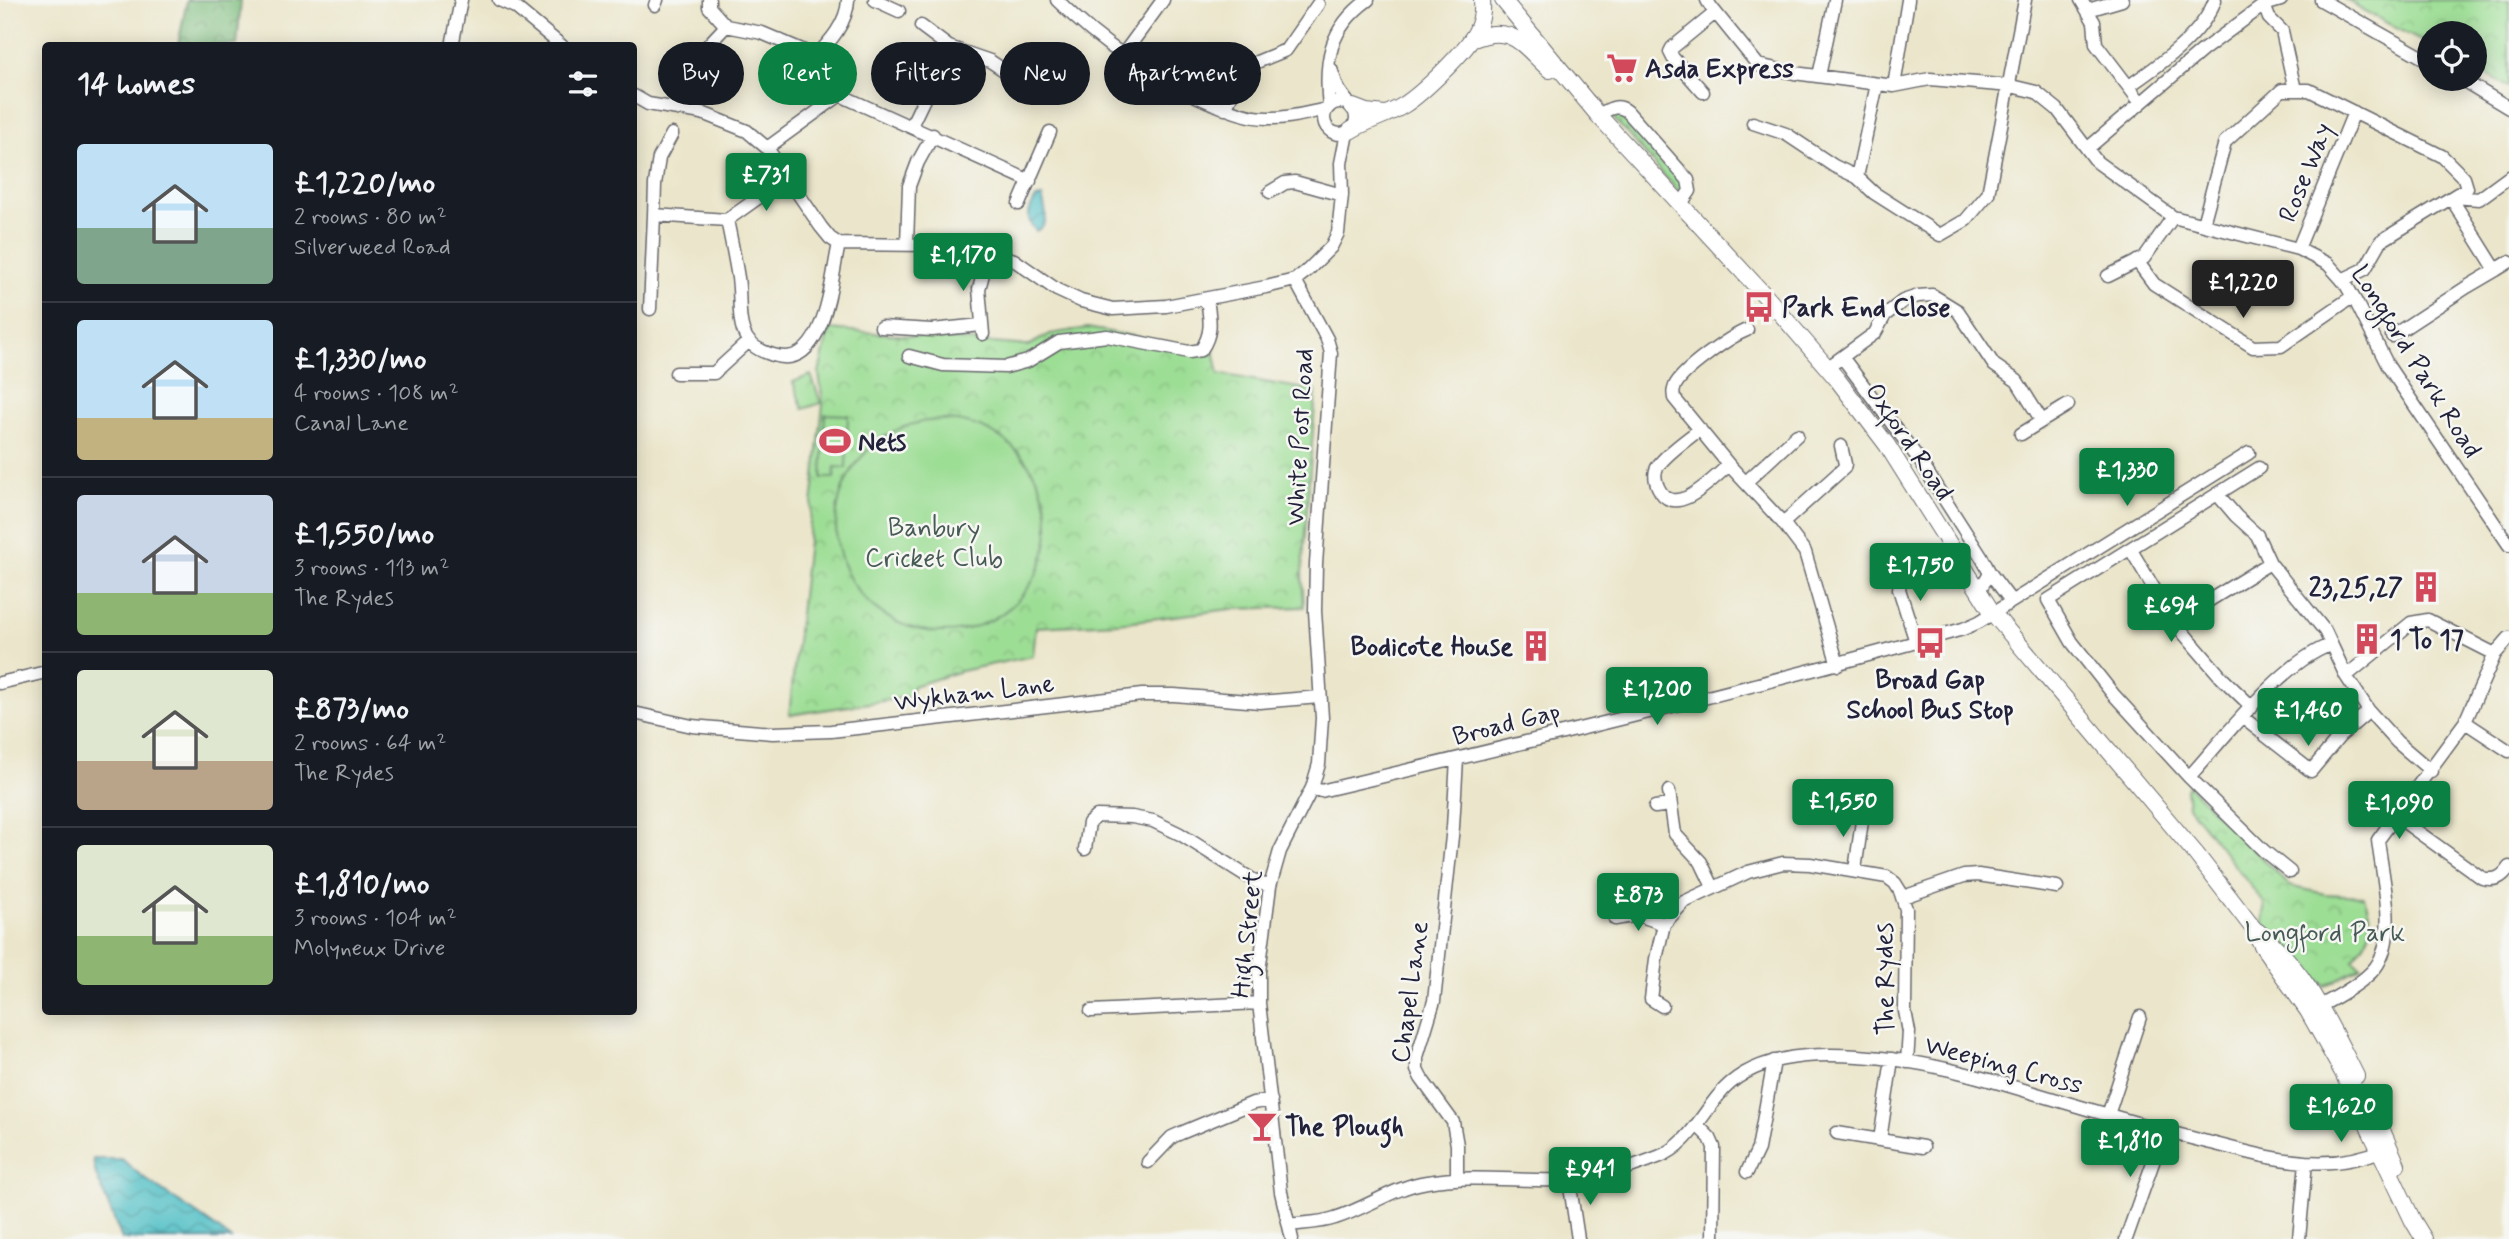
<!DOCTYPE html>
<html lang="en">
<head>
<meta charset="utf-8">
<style>
  :root { --surface:#171b24; --page:#20242c; --text:#f1f3f6; --muted:#9ea1a6; --line:#363941; --accent:#0b8043 }
  body { margin:0; font-family:Mynerve,sans-serif; background:var(--page); color:var(--text); height:100vh; display:flex; flex-direction:column; font-size:26px; white-space:nowrap }
  * { box-sizing:border-box; margin:0 }
  p { font-size:23px; color:var(--muted) }
  .icon { flex:none; width:38px; height:38px; fill:none; stroke:currentColor; stroke-width:2; stroke-linecap:round; stroke-linejoin:round }
  .map { position:relative; flex:1; overflow:hidden }
  .drawer { position:absolute; left:42px; top:42px; width:595px; height:973px; display:flex; flex-direction:column; background:var(--surface); border-radius:7px; box-shadow:0 4px 18px #0003 }
  .drawer>* { flex:none }
  .hud { position:absolute; left:658px; top:42px; width:665px; height:63px; display:flex; gap:14px }
  .fabs { position:absolute; left:2417px; top:21px; display:grid; gap:14px }
  .fabs a { display:grid; place-items:center; width:70px; height:70px; border-radius:50%; background:var(--surface); box-shadow:0 4px 18px #0003; font-size:35px }
  .price { position:absolute; translate:-50% -60px; padding:0 16px; border-radius:7px; background:var(--accent); color:#fff; font-size:23px; line-height:46px; filter:drop-shadow(0 2px 4px #0008) }
  .price::after { content:''; position:absolute; left:50%; top:42px; width:21px; height:16px; margin-left:-10px; background:inherit; clip-path:polygon(0 0,100% 0,50% 100%) }
  .price.selected { background:#222; color:#fff }
  ul { padding:0; list-style:none }
  li { display:flex; align-items:center; gap:21px; height:175px; padding:0 35px }
  li+li { border-top:2px solid var(--line) }
  li span { display:grid; place-items:center; flex:none; width:196px; height:140px; border-radius:7px; color:#555 }
  li>.icon { margin-inline-start:auto }
  span .icon { width:84px; height:84px; fill:#fffc; stroke-width:1 }
  li b { font-size:30px }
  h2 { display:flex; justify-content:space-between; align-items:center; height:84px; padding:0 35px; font-size:30px }
  .chip { padding:0 24px; border-radius:32px; background:var(--surface); box-shadow:0 4px 18px #0003; font-size:24px; line-height:63px }
  .chip.selected { background:var(--accent); color:#fff }
  .map>svg:first-child { display:block }
  .grass { fill:url(#grass-dots); stroke:#608068; stroke-width:2 }
  .forest { fill:url(#forest-crowns); stroke:#50705c; stroke-width:2 }
  .park { fill:url(#park-crowns); stroke:#608068; stroke-width:2 }
  .pitch { fill:#9dde95; stroke:#608068; stroke-width:2 }
  .water { fill:url(#water-waves); stroke:#3a7180; stroke-width:2 }
  .lines { fill:none; stroke-linecap:round; stroke-linejoin:round }
  .minor-casing { stroke:#68676d; stroke-width:15 }
  .major-casing { stroke:#68676d; stroke-width:18 }
  .minor { stroke:#fff; stroke-width:12 }
  .major { stroke:#fff; stroke-width:16 }
  .labels { text-anchor:middle; stroke-width:5; stroke-linejoin:round; paint-order:stroke }
  .poi-label { font-size:26px; font-weight:bold; fill:#22223b; stroke:#f6f6f2; text-anchor:start }
  .street-label { font-size:26px; fill:#22223b; stroke:#f6f6f2 }
  .park-label { font-size:26px; fill:#475a56; stroke:#f6f6f2 }
</style>
</head>
<body>
<div class="map">
<svg width="2509" height="1239" viewBox="0 0 2509 1239">
  <defs>
    <pattern id="grass-dots" width="8" height="8" patternUnits="userSpaceOnUse" patternTransform="scale(1.75)"><rect width="8" height="8" fill="#9dde95"/><path d="M2 2h.1M6 6h.1" fill="none" stroke="#87be81" stroke-width="1.8" stroke-linecap="round"/></pattern>
    <pattern id="forest-crowns" width="20" height="18" patternUnits="userSpaceOnUse" patternTransform="scale(1.75)"><rect width="20" height="18" fill="#7ebd7e"/><path d="M2 6a3 3 0 1 1 6 0M12 15a3 3 0 1 1 6 0" fill="none" stroke="#679968"/></pattern>
    <pattern id="park-crowns" width="20" height="18" patternUnits="userSpaceOnUse" patternTransform="scale(1.75)"><rect width="20" height="18" fill="#9dde95"/><path d="M2 6a3 3 0 1 1 6 0M12 15a3 3 0 1 1 6 0" fill="none" stroke="#87be81"/></pattern>
    <pattern id="water-waves" width="16" height="10" patternUnits="userSpaceOnUse" patternTransform="scale(1.75)"><rect width="16" height="10" fill="#51c0c6"/><path d="M0 5q4-4 8 0t8 0" fill="none" stroke="#439ca2"/></pattern>
  </defs>
  <rect width="100%" height="100%" fill="#f6f6f2"/>
  <filter id="ink" filterUnits="userSpaceOnUse"><feTurbulence type="fractalNoise" baseFrequency=".0143" numOctaves="2"/><feDisplacementMap in="SourceGraphic" scale="14" xChannelSelector="R" yChannelSelector="G"/><feConvolveMatrix kernelMatrix="1 2 1 2 8 2 1 2 1" color-interpolation-filters="sRGB"/></filter>
  <filter id="wash" filterUnits="userSpaceOnUse"><feTurbulence type="fractalNoise" baseFrequency=".00686" numOctaves="4" result="noise"/><feDisplacementMap in="SourceGraphic" scale="28" xChannelSelector="R" yChannelSelector="G"/><feGaussianBlur stdDeviation="1.57" result="paint"/><feColorMatrix in="noise" values="0 0 0 0 0 0 0 0 0 0 0 0 0 0 0 0 0 1.4 0 .05"/><feComposite in="paint" operator="in"/></filter>
  <g filter="url(#wash)">
    <rect width="100%" height="100%" fill="#ebe6cb"/>
    <path class="grass" d="M1617 111H1620L1683 179 1684 193H1680L1615 120 1614 117Z"/>
    <path class="forest" d="M187 0H241L237 45H178Z"/>
    <path class="park" d="M2346 0H2509V88L2475 68 2474 33H2429V45C2400 31 2374 16 2346 0Z
      M1087 328 1214 350 1219 374 1316 391 1302 573 1304 607 1231 609 1118 623 1036 627 1033 656 961 671 913 686 909 697 789 715 823 404 819 373 829 329 1028 346 1050 334Z
      M811 375 821 403 803 409 793 382Z
      M2188 785 2290 886 2325 894 2364 896C2374 927 2374 933 2353 959L2361 967 2325 986 2264 926V903L2188 806 2186 789Z"/>
    <path class="pitch" d="M825 414 848 415 846 468 835 467 834 478H822Z
      M836 526a106 106 0 1 1 212 0a106 106 0 1 1-212 0Z"/>
    <path class="water" d="M1042 197C1046 210 1050 225 1036 231 1025 220 1028 210 1036 198Z
      M93 1159H122C154 1190 196 1210 231 1239H122L96 1175Z"/>
  </g>
  <g filter="url(#ink)">
    <g class="lines">
      <defs>
        <path id="minor" d="M499 0 515 7 562 46
          M709 0V7L726 26 762 33 802 50 814 58 840 95 1030 181
          M875 0 899 11
          M1057 0C1101 44 1150 77 1207 101 1227 109 1247 118 1268 118 1288 119 1307 113 1326 109
          M1707 0 1711 7 1758 65 1794 73 1894 86 1930 79 2011 86 2036 92 2057 109 2097 162 2173 217 2298 249 2328 264 2345 283 2357 304 2388 366 2509 545
          M2081 0 2094 22 2096 44 2141 103
          M2321 0 2429 61
          M655 5 657 0
          M2264 5 2281 0
          M2088 10 2122 0
          M921 26 949 47 990 61 1037 92
          M452 46 461 0
          M1122 56 1163 0
          M814 58C830 42 847 23 848 0
          M1331 69 1338 89 1349 104
          M1819 76 1835 0
          M2461 79 2509 108
          M1894 86 1908 0
          M2129 86C2159 65 2202 36 2215 0
          M711 88 709 44 726 26
          M1703 92 1673 58 1670 52 1672 48 1715 13
          M634 96 648 104 702 113 747 131 767 148 821 227 830 238 839 244 931 245 989 252 1014 260 1057 290 1081 301 1113 309 1166 306 1266 287 1295 280 1308 270 1331 247 1338 233 1342 195 1341 163 1347 133
          M1324 118a16 16 0 1 1 32 0a16 16 0 1 1-32 0Z
          M1329 107C1324 61 1329 28 1368 0
          M1225 109 1242 73 1257 62 1286 50 1318 4
          M1598 115C1608 110 1616 103 1627 111L1688 180 1690 191 1680 205
          M1753 123 1786 134 1834 166 1857 177 1874 193 1940 235 1966 220 1988 194 2025 0
          M911 126 949 47
          M672 134 659 158 655 184 654 215 727 220 786 178
          M767 148 840 95
          M2087 149 2203 50 2264 5 2269 18 2282 31 2295 90
          M1857 177 1877 84
          M1270 192 1285 183 1295 182 1342 195
          M2454 197 2479 199 2509 177
          M1019 204 1050 132
          M727 220C731 239 735 259 738 278 741 296 737 321 746 337 751 347 763 352 773 355 826 372 831 277 839 244
          M2203 224 2225 142 2282 90H2309L2442 156 2464 178 2467 188 2381 241 2365 269 2342 280
          M907 244 909 186 918 162 933 135
          M2298 249 2354 112
          M2137 261 2154 284 2253 347 2281 346 2352 297
          M2496 270 2509 262
          M2108 276 2144 258 2173 217
          M650 309 654 215
          M881 327 932 330 981 325
          M1747 330C1731 336 1681 371 1675 386 1673 392 1673 392 1674 398L1729 465 1783 523 1805 552 1838 665
          M983 334 979 289 989 252
          M2392 336 2467 287 2496 270 2451 198
          M909 356 943 365 1006 367 1028 361 1059 342 1107 336 1189 352 1201 350C1213 333 1210 319 1207 299
          M1842 357 1918 458 1982 558 1990 573 1978 592
          M1827 368 1875 333 1885 315 1903 301 1918 296 1932 295 1958 311 1994 365 2017 381 2042 421 2068 405
          M676 373H714L749 341
          M1700 429C1687 440 1668 452 1658 466 1654 472 1655 480 1658 487 1674 522 1713 478 1729 465
          M2021 434 2042 421
          M2259 468 2048 600 2072 642 2113 694 2189 777 2264 851 2290 872
          M1746 482 1797 435
          M2218 495 2236 516 2257 535 2270 563 2325 631 2346 676 2369 711 2397 742 2431 771
          M1783 523 1844 468 1845 464 1841 446
          M2131 550 2174 622 2222 678 2252 707
          M1903 564 1899 589 1916 642
          M1990 573 2011 601
          M2174 622 2270 563
          M2346 676 2411 623 2428 620 2495 654
          M0 683 46 672
          M634 713 692 726 773 733 831 731 1142 695H1174L1260 702 1320 697
          M2242 717 2311 771 2340 736 2369 711
          M2465 722 2509 751
          M2189 777C2224 738 2282 662 2330 645
          M1312 788 1321 791 1329 789C1541 739 1753 688 1963 629L1979 622 2249 453
          M1669 791 1675 834 1701 862 1713 887
          M1655 807 1670 805
          M2396 816 2482 878C2495 881 2502 878 2509 867
          M1085 849 1089 823 1097 816 1132 817 1153 821 1180 834 1258 883 1270 886
          M1855 870 1863 814
          M1903 897 1964 876 1978 875 2057 887
          M1615 919 1638 915 1664 924
          M1662 1006 1651 999 1656 959 1664 924 1684 902 1748 872 1783 863 1810 864 1887 877 1895 883 1900 891 1906 909 1905 1011 1909 1032 1907 1062
          M2312 1010C2330 1001 2363 983 2375 968 2399 937 2382 877 2378 840L2465 722 2495 654 2509 638
          M1091 1011 1259 1003
          M2108 1115 2140 1017
          M1697 1125 1710 1138 1714 1147 1713 1239
          M1837 1133 1923 1147
          M1880 1140 1892 1059
          M1148 1162 1172 1137 1181 1133 1253 1103 1271 1100
          M1747 1172 1758 1149 1774 1061
          M1457 1179V1145L1453 1122 1421 1078 1417 1070V1057L1434 1001 1453 827 1457 759
          M1569 1180 1578 1239
          M1289 1225C1304 1223 1321 1223 1335 1218 1367 1208 1394 1187 1427 1182 1473 1174 1521 1182 1567 1180 1598 1179 1629 1168 1658 1157 1686 1147 1700 1118 1718 1096 1750 1055 1810 1053 1858 1056 1920 1059 1981 1077 2040 1095 2094 1111 2148 1127 2203 1141 2237 1149 2271 1160 2306 1162 2334 1164 2360 1160 2385 1149
          M1292 1239 1281 1192 1259 1003V972L1270 886 1280 851 1312 788 1319 764 1322 718 1315 611 1316 564 1331 353 1327 339 1295 280
          M2126 1239 2164 1131
          M2299 1239 2306 1162"/>
        <path id="major" d="M1503 0 1598 115 1769 300 1837 379 1887 445 1992 612 2196 854 2253 928 2263 947 2308 1011 2342 1071 2413 1221 2424 1239
          M1471 40C1512 22 1522 45 1550 70
          M1353 107 1366 112 1385 114
          M1350 131C1367 120 1387 116 1404 105 1423 93 1466 51 1476 32 1481 22 1483 11 1482 0
          M2257 931C2304 966 2330 1025 2356 1076
          M2371 1105 2397 1165"/>
      </defs>
      <use href="#minor" class="minor-casing"/>
      <use href="#major" class="major-casing"/>
      <use href="#minor" class="minor"/>
      <use href="#major" class="major"/>
    </g>
  </g>
  <defs>
    <symbol id="supermarket-bare" viewBox="-9 -9 18 18"><path d="M-6-5.5h2.5l.6 2H6L4.5 2H-2.5L-4.4-4H-6ZM-1.5 3.2a1.3 1.3 0 1 0 .1 0ZM3 3.2a1.3 1.3 0 1 0 .1 0Z" fill="#d1495b" stroke="#f6f6f2" stroke-width="2.5" paint-order="stroke"/></symbol>
    <symbol id="bus-bare" viewBox="-9 -9 18 18"><path d="M-5-6H5V4H4V6H2V4H-2V6H-4V4H-5ZM-3.5-4V0h7V-4ZM-3.5 1.2v1.5H-2V1.2ZM2 1.2v1.5H3.5V1.2Z" fill="#d1495b" stroke="#f6f6f2" stroke-width="2.5" paint-order="stroke"/></symbol>
    <symbol id="stadium-bare" viewBox="-9 -9 18 18"><path d="M0-5a6.5 5 0 1 0 0 10a6.5 5 0 1 0 0-10ZM-3.5-1.8h7v3.6h-7Z" fill="#d1495b" stroke="#f6f6f2" stroke-width="2.5" paint-order="stroke"/></symbol>
    <symbol id="building-bare" viewBox="-9 -9 18 18"><path d="M-4-6H4V6H1V3H-1V6H-4ZM-2.5-4.3h1.7v1.8h-1.7ZM.8-4.3h1.7v1.8H.8ZM-2.5-1h1.7V.8h-1.7ZM.8-1h1.7V.8H.8Z" fill="#d1495b" stroke="#f6f6f2" stroke-width="2.5" paint-order="stroke"/></symbol>
    <symbol id="bar-bare" viewBox="-9 -9 18 18"><path d="M-6-5H6L.8 .8V4.5H3.5V6h-7V4.5H-.8V.8Z" fill="#d1495b" stroke="#f6f6f2" stroke-width="2.5" paint-order="stroke"/></symbol>
  </defs>
  <g fill-rule="evenodd">
    <use href="#supermarket-bare" x="1600" y="46" width="44" height="44"/>
    <use href="#bus-bare" x="1737" y="285" width="44" height="44"/>
    <use href="#stadium-bare" x="813" y="419" width="44" height="44"/>
    <use href="#building-bare" x="2404" y="565" width="44" height="44"/>
    <use href="#building-bare" x="2345" y="617" width="44" height="44"/>
    <use href="#bus-bare" x="1908" y="621" width="44" height="44"/>
    <use href="#building-bare" x="1514" y="624" width="44" height="44"/>
    <use href="#bar-bare" x="1240" y="1104" width="44" height="44"/>
  </g>
  <g class="labels">
    <g class="poi-label">
      <text x="1645" y="77">Asda Express</text>
      <text x="1782" y="316">Park End Close</text>
      <text x="858" y="450">Nets</text>
      <text x="2403" y="596" text-anchor="end">23,25,27</text>
      <text x="2390" y="648">1 To 17</text>
      <text x="1513" y="655" text-anchor="end">Bodicote House</text>
      <text x="1930" y="688" text-anchor="middle">Broad Gap<tspan x="1930" dy="30">School Bus Stop</tspan></text>
      <text x="1285" y="1135">The Plough</text>
    </g>
    <g class="street-label">
      <text transform="translate(2305 172) rotate(-68)" y="9">Rose Way</text>
      <text transform="translate(2417 361) rotate(58)" y="9">Longford Park Road</text>
      <text transform="translate(1299 437) rotate(-87)" y="9">White Post Road</text>
      <text transform="translate(1910 441) rotate(56)" y="9">Oxford Road</text>
      <text transform="translate(974 692) rotate(-7)" y="9">Wykham Lane</text>
      <text transform="translate(1506 723) rotate(-14)" y="9">Broad Gap</text>
      <text transform="translate(1246 934) rotate(-84)" y="9">High Street</text>
      <text transform="translate(1884 979) rotate(-91)" y="9">The Rydes</text>
      <text transform="translate(1409 992) rotate(-82)" y="9">Chapel Lane</text>
      <text transform="translate(2004 1064) rotate(15)" y="9">Weeping Cross</text>
    </g>
    <g class="park-label">
      <text x="934" y="536">Banbury<tspan x="934" dy="30">Cricket Club</tspan></text>
      <text x="2325" y="941">Longford Park</text>
    </g>
  </g>
</svg>
<div class="fabs">
<a><svg class="icon" aria-label="locate" viewBox="0 0 24 24"><circle cx="12" cy="12" r="6"/><path d="M12 2v4M12 18v4M2 12h4M18 12h4"/></svg></a>
</div>
<b class="price" style="left:766px;top:213px">£731</b>
<b class="price" style="left:963px;top:293px">£1,170</b>
<b class="price selected" style="left:2243px;top:320px">£1,220</b>
<b class="price" style="left:2127px;top:508px">£1,330</b>
<b class="price" style="left:1920px;top:603px">£1,750</b>
<b class="price" style="left:2171px;top:644px">£694</b>
<b class="price" style="left:1657px;top:727px">£1,200</b>
<b class="price" style="left:2308px;top:748px">£1,460</b>
<b class="price" style="left:1843px;top:839px">£1,550</b>
<b class="price" style="left:2399px;top:841px">£1,090</b>
<b class="price" style="left:1638px;top:933px">£873</b>
<b class="price" style="left:2341px;top:1144px">£1,620</b>
<b class="price" style="left:2130px;top:1179px">£1,810</b>
<b class="price" style="left:1590px;top:1207px">£941</b>
<div class="hud">
<a class="chip">Buy</a>
<a class="chip selected">Rent</a>
<a class="chip">Filters</a>
<a class="chip">New</a>
<a class="chip">Apartment</a>
</div>
<section class="drawer">
<h2>14 homes<svg class="icon" aria-label="filters" viewBox="0 0 24 24"><path d="M4 7h16M4 17h16"/><circle cx="9" cy="7" r="2"/><circle cx="15" cy="17" r="2"/></svg></h2>
<ul>
<li><span style="background:linear-gradient(#bfe0f5 60%,#7fa58c 0)"><svg class="icon" aria-label="home" viewBox="0 0 24 24"><path d="M3 11l9-7 9 7M6 9v11h12V9"/></svg></span><div><b>£1,220/mo</b><p>2 rooms · 80 m²</p><p>Silverweed Road</p></div></li>
<li><span style="background:linear-gradient(#bfe0f5 70%,#c2b280 0)"><svg class="icon" aria-label="home" viewBox="0 0 24 24"><path d="M3 11l9-7 9 7M6 9v11h12V9"/></svg></span><div><b>£1,330/mo</b><p>4 rooms · 108 m²</p><p>Canal Lane</p></div></li>
<li><span style="background:linear-gradient(#c9d6e8 70%,#8fb573 0)"><svg class="icon" aria-label="home" viewBox="0 0 24 24"><path d="M3 11l9-7 9 7M6 9v11h12V9"/></svg></span><div><b>£1,550/mo</b><p>3 rooms · 113 m²</p><p>The Rydes</p></div></li>
<li><span style="background:linear-gradient(#dfe7d0 65%,#b9a48a 0)"><svg class="icon" aria-label="home" viewBox="0 0 24 24"><path d="M3 11l9-7 9 7M6 9v11h12V9"/></svg></span><div><b>£873/mo</b><p>2 rooms · 64 m²</p><p>The Rydes</p></div></li>
<li><span style="background:linear-gradient(#dfe7d0 65%,#8fb573 0)"><svg class="icon" aria-label="home" viewBox="0 0 24 24"><path d="M3 11l9-7 9 7M6 9v11h12V9"/></svg></span><div><b>£1,810/mo</b><p>3 rooms · 104 m²</p><p>Molyneux Drive</p></div></li>
</ul>
</section>
</div>
</body>
</html>
